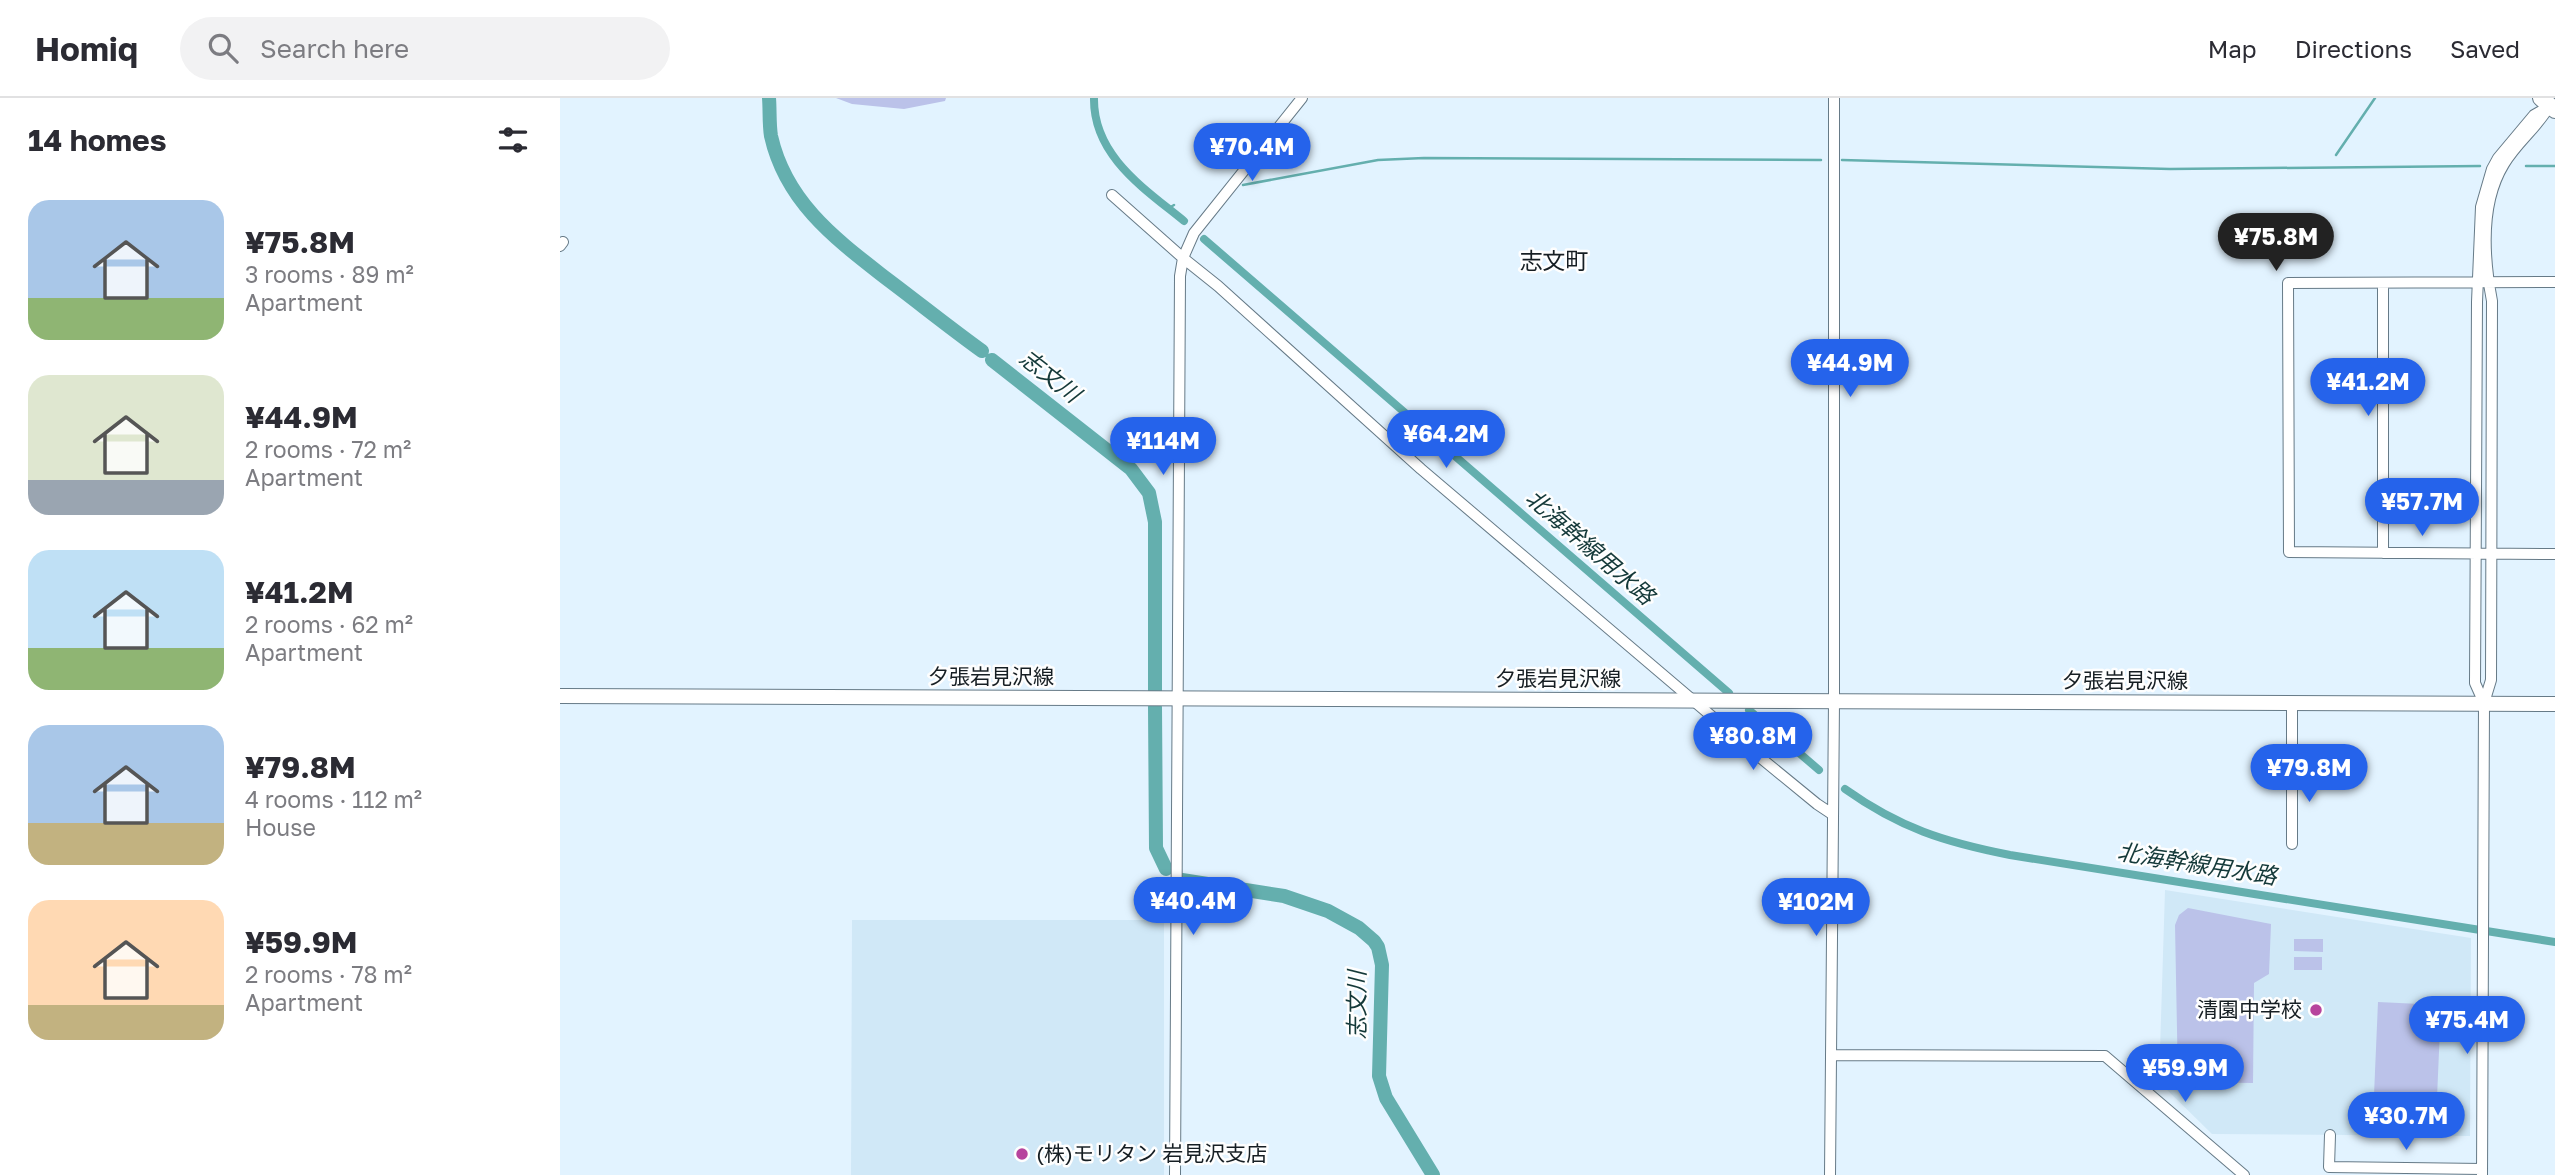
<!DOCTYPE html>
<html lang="en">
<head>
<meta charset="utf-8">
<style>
  :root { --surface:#fff; --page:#f2f2f3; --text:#2b2b33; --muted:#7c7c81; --line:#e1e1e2; --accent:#2563eb }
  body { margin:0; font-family:"Golos Text","Noto Sans JP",sans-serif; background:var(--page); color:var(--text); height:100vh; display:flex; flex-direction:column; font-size:26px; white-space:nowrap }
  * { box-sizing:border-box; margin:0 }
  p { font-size:23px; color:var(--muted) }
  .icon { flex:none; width:38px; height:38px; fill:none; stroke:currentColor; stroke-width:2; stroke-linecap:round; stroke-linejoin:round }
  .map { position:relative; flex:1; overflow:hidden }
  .drawer { display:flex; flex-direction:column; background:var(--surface); width:560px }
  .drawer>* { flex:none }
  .price { position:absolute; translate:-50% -60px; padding:0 16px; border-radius:24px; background:var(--accent); color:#fff; font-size:23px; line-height:46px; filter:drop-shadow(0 2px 4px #0008) }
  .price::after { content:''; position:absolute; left:50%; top:42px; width:21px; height:16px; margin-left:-10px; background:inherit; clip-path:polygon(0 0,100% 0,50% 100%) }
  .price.on { background:#222; color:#fff }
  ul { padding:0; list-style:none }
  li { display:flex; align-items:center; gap:21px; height:175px; padding:0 28px }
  li span { display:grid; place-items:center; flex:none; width:196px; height:140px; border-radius:21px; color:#555 }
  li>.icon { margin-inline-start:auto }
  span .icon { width:84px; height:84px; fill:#fffc; stroke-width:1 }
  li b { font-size:30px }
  h2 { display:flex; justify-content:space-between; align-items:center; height:84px; padding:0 28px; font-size:30px }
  header { display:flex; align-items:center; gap:42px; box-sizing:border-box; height:98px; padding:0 35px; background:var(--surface); border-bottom:2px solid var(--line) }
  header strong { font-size:33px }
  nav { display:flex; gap:38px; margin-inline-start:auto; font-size:24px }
  .search { width:490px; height:63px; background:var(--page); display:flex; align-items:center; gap:18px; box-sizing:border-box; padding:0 24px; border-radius:38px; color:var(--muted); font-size:26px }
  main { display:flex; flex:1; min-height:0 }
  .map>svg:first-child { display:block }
  .built { fill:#d0e8f7 }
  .green { fill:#bbc2e9 }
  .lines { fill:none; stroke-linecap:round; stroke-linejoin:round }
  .stream { stroke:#64afae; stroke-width:2.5 }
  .canal { stroke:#64afae; stroke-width:8 }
  .river { stroke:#64afae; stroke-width:14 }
  .minor-casing { stroke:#667a87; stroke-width:12 }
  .major-casing { stroke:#667a87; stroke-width:16 }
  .highway-casing { stroke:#667a87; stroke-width:18 }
  .minor { stroke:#fff; stroke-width:10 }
  .major { stroke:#fff; stroke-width:14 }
  .highway { stroke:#fff; stroke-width:16 }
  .poi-dot { fill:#b7449d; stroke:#fefefe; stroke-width:2.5 }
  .labels { text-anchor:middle; stroke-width:5; stroke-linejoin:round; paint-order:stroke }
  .street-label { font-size:21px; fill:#161e23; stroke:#fefefe }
  .poi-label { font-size:21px; fill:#161e23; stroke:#fefefe; text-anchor:end }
  .neighbourhood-label { font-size:23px; fill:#161e23; stroke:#fefefe }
  .water-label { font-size:23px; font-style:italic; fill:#143939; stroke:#fefefe }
</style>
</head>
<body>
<header>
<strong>Homiq</strong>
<div class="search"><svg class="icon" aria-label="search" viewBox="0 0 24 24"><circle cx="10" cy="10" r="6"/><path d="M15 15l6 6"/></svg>Search here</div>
<nav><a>Map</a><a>Directions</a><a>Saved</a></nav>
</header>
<main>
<section class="drawer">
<h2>14 homes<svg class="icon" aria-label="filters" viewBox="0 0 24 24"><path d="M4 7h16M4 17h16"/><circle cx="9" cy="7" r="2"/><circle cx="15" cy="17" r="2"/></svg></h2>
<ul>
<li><span style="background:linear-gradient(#a9c7e8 70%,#8fb573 0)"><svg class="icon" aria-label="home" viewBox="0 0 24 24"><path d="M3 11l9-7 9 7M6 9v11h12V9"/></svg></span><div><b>¥75.8M</b><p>3 rooms · 89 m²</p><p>Apartment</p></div></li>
<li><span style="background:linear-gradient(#dfe7d0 75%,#9aa5b1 0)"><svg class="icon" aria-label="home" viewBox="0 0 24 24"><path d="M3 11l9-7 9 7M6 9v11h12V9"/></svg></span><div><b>¥44.9M</b><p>2 rooms · 72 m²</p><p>Apartment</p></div></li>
<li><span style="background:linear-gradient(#bfe0f5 70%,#8fb573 0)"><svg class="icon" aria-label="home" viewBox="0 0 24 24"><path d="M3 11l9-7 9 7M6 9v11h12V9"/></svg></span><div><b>¥41.2M</b><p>2 rooms · 62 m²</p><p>Apartment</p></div></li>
<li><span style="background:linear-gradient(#a9c7e8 70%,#c2b280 0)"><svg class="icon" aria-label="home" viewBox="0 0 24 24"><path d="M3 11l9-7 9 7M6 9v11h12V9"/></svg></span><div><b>¥79.8M</b><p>4 rooms · 112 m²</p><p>House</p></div></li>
<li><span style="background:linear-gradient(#ffd9b3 75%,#c2b280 0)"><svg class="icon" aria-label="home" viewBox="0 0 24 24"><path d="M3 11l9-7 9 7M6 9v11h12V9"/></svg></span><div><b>¥59.9M</b><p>2 rooms · 78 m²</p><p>Apartment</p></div></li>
</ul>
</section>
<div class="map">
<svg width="1995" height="1077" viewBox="0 0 1995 1077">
  <rect width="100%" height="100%" fill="#e2f3ff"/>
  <path class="built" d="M1605 792 1911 840 1910 1038 1652 1036 1599 984Z
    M292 822H604V1077H291Z"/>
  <path class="green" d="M276 0H386L385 3 344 11 292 6Z
    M1628 810 1711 826 1709 876 1694 885 1693 985 1618 984 1615 827 1619 817Z
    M1734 841H1763V854L1734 853Z
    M1734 859H1762V872H1734Z
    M1818 904 1881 907 1877 1000 1814 997Z"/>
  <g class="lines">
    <path class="stream" d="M1776 57 1815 0
      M1282 62 1610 71 1920 68
      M1966 68H1995
      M683 87 818 62 864 60 1261 62
      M609 110 614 107"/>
    <path class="canal" d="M534 0C533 58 585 91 624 123
      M644 141 1169 595
      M1189 612 1259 672
      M1285 691C1340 730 1384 744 1450 757L1995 844"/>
    <path class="river" d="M209 0C210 12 209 26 211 38 226 105 277 142 327 181 359 205 390 230 422 253
      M432 262 571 371 589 395 595 424V593
      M595 609 596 750 606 771
      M622 782 724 798 768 813 799 830 814 843 818 849 822 867 819 978 826 1000 873 1077"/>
    <defs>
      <path id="minor" d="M552 97 623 160 658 188 861 371 1202 661 1257 706 1272 716
        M0 148 3 144
        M1995 184 1728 185 1729 454 1995 456
        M1823 455V185
        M1924 605 1915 585 1917 204 1921 109 1932 71 1938 60 1974 17 1988 9
        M1732 746V604
        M1271 957 1545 958 1684 1077
        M1770 1037 1769 1069 1922 1071
        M615 1077 620 178 623 160 634 135 742 0
        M1270 1077 1274 603V0
        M1922 1077 1924 605 1931 582 1932 203C1924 161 1920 105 1944 66 1957 44 1978 29 1990 7"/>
      <path id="major" d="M0 598 1995 606"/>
      <path id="highway" d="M1981 0 1995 12"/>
    </defs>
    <use href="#minor" class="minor-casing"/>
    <use href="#major" class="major-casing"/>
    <use href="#highway" class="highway-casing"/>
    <use href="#minor" class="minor"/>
    <use href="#major" class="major"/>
    <use href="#highway" class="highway"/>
  </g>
  <g class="poi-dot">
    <circle cx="1756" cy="912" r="7"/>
    <circle cx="462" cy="1056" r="7"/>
  </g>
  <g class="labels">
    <g class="street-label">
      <text x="431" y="586">夕張岩見沢線</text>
      <text x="998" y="588">夕張岩見沢線</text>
      <text x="1565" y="590">夕張岩見沢線</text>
    </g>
    <g class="poi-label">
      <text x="1742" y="919">清園中学校</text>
      <text x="476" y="1063" text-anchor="start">(株)モリタン 岩見沢支店</text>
    </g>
    <g class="neighbourhood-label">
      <text x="994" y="171">志文町</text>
    </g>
    <g class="water-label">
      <text transform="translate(490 278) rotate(38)" y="8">志文川</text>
      <text transform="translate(1030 449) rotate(41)" y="8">北海幹線用水路</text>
      <text transform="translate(1637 766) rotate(9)" y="8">北海幹線用水路</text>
      <text transform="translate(797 907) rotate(-90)" y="8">志文川</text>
    </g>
  </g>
</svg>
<b class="price" style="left:692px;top:85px">¥70.4M</b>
<b class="price on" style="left:1716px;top:175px">¥75.8M</b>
<b class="price" style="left:1290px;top:301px">¥44.9M</b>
<b class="price" style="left:1808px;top:320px">¥41.2M</b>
<b class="price" style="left:886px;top:372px">¥64.2M</b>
<b class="price" style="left:603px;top:379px">¥114M</b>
<b class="price" style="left:1862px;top:440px">¥57.7M</b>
<b class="price" style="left:1193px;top:674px">¥80.8M</b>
<b class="price" style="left:1749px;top:706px">¥79.8M</b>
<b class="price" style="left:633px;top:839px">¥40.4M</b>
<b class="price" style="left:1256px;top:840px">¥102M</b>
<b class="price" style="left:1907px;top:958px">¥75.4M</b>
<b class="price" style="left:1625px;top:1006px">¥59.9M</b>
<b class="price" style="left:1846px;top:1054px">¥30.7M</b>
</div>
</main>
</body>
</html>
